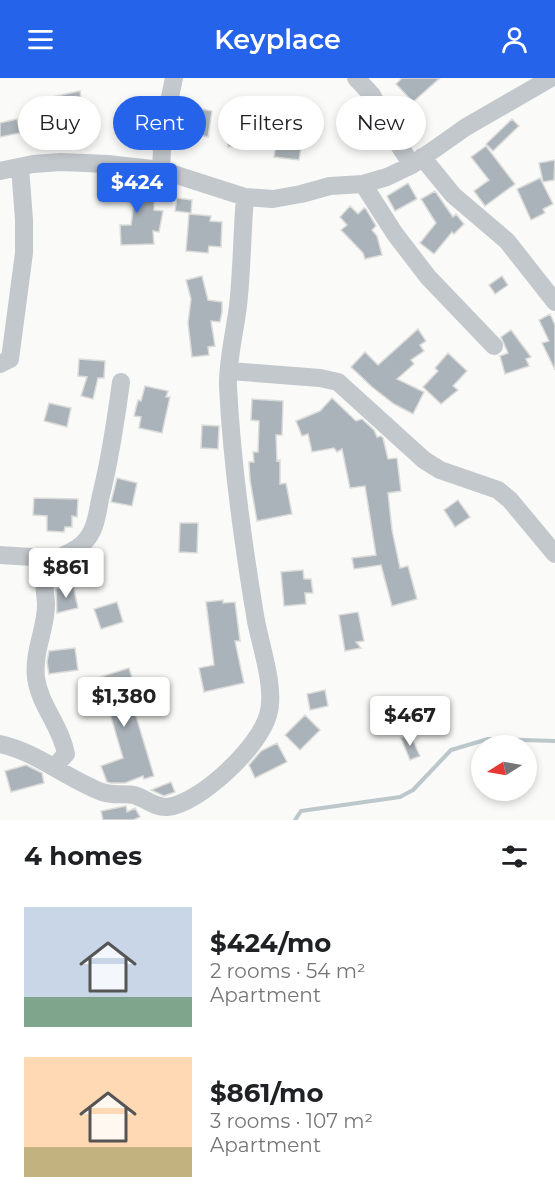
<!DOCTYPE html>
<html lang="en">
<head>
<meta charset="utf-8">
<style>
  :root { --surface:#fff; --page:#f2f2f2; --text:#202124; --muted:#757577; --accent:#2563eb }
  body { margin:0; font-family:Montserrat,sans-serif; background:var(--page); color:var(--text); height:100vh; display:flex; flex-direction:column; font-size:22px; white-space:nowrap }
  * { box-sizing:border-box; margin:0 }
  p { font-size:20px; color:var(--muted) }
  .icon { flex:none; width:33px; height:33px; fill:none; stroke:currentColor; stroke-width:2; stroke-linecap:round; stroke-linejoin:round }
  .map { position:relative; height:742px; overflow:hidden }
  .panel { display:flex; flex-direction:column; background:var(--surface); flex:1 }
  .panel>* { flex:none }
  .banner { position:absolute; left:18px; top:18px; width:519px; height:54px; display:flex; gap:12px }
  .needle { width:39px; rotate:259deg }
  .tools { position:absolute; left:471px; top:657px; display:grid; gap:12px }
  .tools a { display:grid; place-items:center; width:66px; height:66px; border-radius:50%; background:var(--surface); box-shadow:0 3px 9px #0003; font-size:30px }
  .price { position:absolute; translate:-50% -51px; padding:0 14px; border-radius:6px; background:#fff; color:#222; font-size:20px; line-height:39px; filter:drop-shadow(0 2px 3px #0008) }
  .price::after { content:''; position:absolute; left:50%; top:36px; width:18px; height:14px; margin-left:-9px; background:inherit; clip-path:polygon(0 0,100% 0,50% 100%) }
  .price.active { background:var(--accent); color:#fff }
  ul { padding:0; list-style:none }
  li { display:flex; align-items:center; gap:18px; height:150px; padding:0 24px }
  li span { display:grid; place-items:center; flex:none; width:168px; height:120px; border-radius:0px; color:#555 }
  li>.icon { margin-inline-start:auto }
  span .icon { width:72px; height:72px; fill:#fffc; stroke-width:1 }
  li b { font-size:26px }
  h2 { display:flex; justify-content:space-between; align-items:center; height:72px; padding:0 24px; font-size:26px }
  .chip { padding:0 21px; border-radius:27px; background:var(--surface); box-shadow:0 3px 9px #0003; font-size:21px; line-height:54px }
  .chip.active { background:var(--accent); color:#fff }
  header { display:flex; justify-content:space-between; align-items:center; height:78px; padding:0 24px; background:var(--accent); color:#fff; font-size:27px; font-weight:600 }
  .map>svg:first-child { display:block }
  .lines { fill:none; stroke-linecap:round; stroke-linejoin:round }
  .stream { stroke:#bbc7cb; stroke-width:4 }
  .building { fill:#aab3b9; stroke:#dcdcda; stroke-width:1.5 }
  .minor { stroke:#c3c8cc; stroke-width:18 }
</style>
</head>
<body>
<header><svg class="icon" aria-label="menu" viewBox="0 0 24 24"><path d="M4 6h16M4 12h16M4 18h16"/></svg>Keyplace<svg class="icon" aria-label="person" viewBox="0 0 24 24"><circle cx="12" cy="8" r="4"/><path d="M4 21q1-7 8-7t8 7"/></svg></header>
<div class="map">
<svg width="555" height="742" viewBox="0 0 555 742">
  <rect width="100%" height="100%" fill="#fafaf8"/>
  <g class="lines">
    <path class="stream" d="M295 742 301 733 400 719 413 712 451 672 488 661 555 663"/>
  </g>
  <path class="building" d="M402 0H440L413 24 396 6Z
    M80 13 82 28 84 27 88 53 74 54V48L59 51 57 39 48 41 43 21Z
    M192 29 212 33 208 59 188 55Z
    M17 41 20 55 0 59V45Z
    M512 41 519 48 493 73 486 66Z
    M239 56 240 68 228 69 227 57Z
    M277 59 302 63 299 82 274 79Z
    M486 68 515 106 485 128 474 113 489 102 471 79Z
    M555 82 554 102 543 104 539 85Z
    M540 100 553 126 543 131 545 135 531 142 517 111Z
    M408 105 417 121 395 133 387 118Z
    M101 106 126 111H154V132L163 133 159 154 153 153 154 166 121 167 120 147H131L134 125 98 118Z
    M435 113 453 139 456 136 464 146 454 156 452 154 434 176 420 165 436 145 421 121Z
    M177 120 192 122 191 135 175 133Z
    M350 128 358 136 364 130 366 131 376 148 372 152 377 158 382 177 365 181 363 175 341 152 347 147 340 139Z
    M189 136 211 138 210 143 222 144 221 169 209 168 208 175 186 173Z
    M202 198 208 222 222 224V234L220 244 211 243 215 268 208 269 209 277 192 279 188 245 191 221 186 202Z
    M502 198 508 207 495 216 489 207Z
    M550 236 555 247V292L542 265 549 263 539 242Z
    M418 251 426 263 420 267 424 273 411 282 414 286 397 301 424 314 413 336 394 326 372 309 351 289 365 274 378 287Z
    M511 252 531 279 526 281 529 288 505 296 500 278 508 275 501 259Z
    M448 275 467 293 453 308 458 312 441 326 423 309 438 293 435 290Z
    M79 281 105 283 104 300H98L93 321 81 318 87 299 78 298Z
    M145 308 168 313 166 319H170L162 355 139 350 141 339 134 338 138 322 141 323Z
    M332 320 356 343 362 341 374 352 377 359 381 358 383 360 388 381 397 380 401 413 388 415 392 452 400 490 408 488 417 521 392 528 381 487 354 491 352 480 376 477 365 408 350 410 342 371 337 374 334 370 312 374 308 356 302 358 296 343 320 333Z
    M252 321 283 323 282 357H276L277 383 280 382V406L286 405 292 436 257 443 250 402 249 384H254L253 374H258L259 343 251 342Z
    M49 325 71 330 67 349 44 343Z
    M202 347 219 348 218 371 201 370Z
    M117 400 137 405 132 428 111 424Z
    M34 420 78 421 77 439 72 438V449H65L64 454 47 453V438L33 437Z
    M458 422 470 439 455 449 444 432Z
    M180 445H198L197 475 179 474Z
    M303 492 304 501H311L313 515H305L306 526 284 528 281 494Z
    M73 507 78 530 57 535 56 511Z
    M223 522V525L235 524 240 563H235L244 605 204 614 199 590 214 587 206 524Z
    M117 524 123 544 101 551 94 531Z
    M358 534 364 563 356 564 361 570 345 573 339 537Z
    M75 570 78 592 49 596 47 584 49 573Z
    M129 590 139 622 132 625 154 698 144 701 143 698 125 705H111L107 704 101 688 123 680 109 632 105 633 94 601Z
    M325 612 328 628 310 632 307 616Z
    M305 637 320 652 300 672 285 657Z
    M410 656 420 678 410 682 401 660Z
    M277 665 287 684 255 700 249 687 261 673Z
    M26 687 42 695 44 705 11 714 5 693Z
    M171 704 175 714 164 718 151 712Z
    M126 728 127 734 135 730 140 739 133 742H103L101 733Z"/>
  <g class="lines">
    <path class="minor" d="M356 0 372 17 391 55 412 87
      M422 79 453 117 507 163 555 224
      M161 92 163 52 174 0
      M0 93 33 86 61 84 108 86 161 92 245 119 273 121 301 116 330 108 363 106 387 99 412 87 466 49 551 0
      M363 106 395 156 428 199 494 268
      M0 286 10 281 24 175V142L20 89
      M230 293 320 300 338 304 424 382 440 392 498 412 510 422 555 476
      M0 477 32 479 55 484
      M0 666C37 674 67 701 102 714 113 718 123 715 134 717 145 720 155 730 167 729 200 726 260 668 268 637 276 612 261 569 256 543 243 466 232 387 228 309 227 285 235 253 238 228 242 192 242 155 245 119
      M54 689 66 676C61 648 40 628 36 600 33 573 46 551 46 527 46 515 41 503 48 491 58 473 84 477 94 448 98 437 99 424 102 413 111 376 116 341 121 304"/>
  </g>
</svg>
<div class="tools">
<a><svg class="needle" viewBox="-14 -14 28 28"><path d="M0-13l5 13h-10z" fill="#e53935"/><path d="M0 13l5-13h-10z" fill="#757577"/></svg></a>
</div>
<b class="price active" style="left:137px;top:136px">$424</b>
<b class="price" style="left:66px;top:521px">$861</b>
<b class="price" style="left:124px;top:650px">$1,380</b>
<b class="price" style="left:410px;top:669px">$467</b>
<div class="banner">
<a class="chip">Buy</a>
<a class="chip active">Rent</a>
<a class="chip">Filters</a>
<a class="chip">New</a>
</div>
</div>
<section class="panel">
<h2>4 homes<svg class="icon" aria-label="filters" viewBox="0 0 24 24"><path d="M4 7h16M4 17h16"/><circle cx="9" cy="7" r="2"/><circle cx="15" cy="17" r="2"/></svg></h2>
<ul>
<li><span style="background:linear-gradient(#c9d6e8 75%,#7fa58c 0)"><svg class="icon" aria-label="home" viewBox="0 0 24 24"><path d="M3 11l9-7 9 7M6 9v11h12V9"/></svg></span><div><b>$424/mo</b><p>2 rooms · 54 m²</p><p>Apartment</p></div></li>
<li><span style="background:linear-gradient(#ffd9b3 75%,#c2b280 0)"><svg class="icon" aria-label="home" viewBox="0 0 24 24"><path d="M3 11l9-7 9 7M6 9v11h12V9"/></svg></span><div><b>$861/mo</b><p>3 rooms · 107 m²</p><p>Apartment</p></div></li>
</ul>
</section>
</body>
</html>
